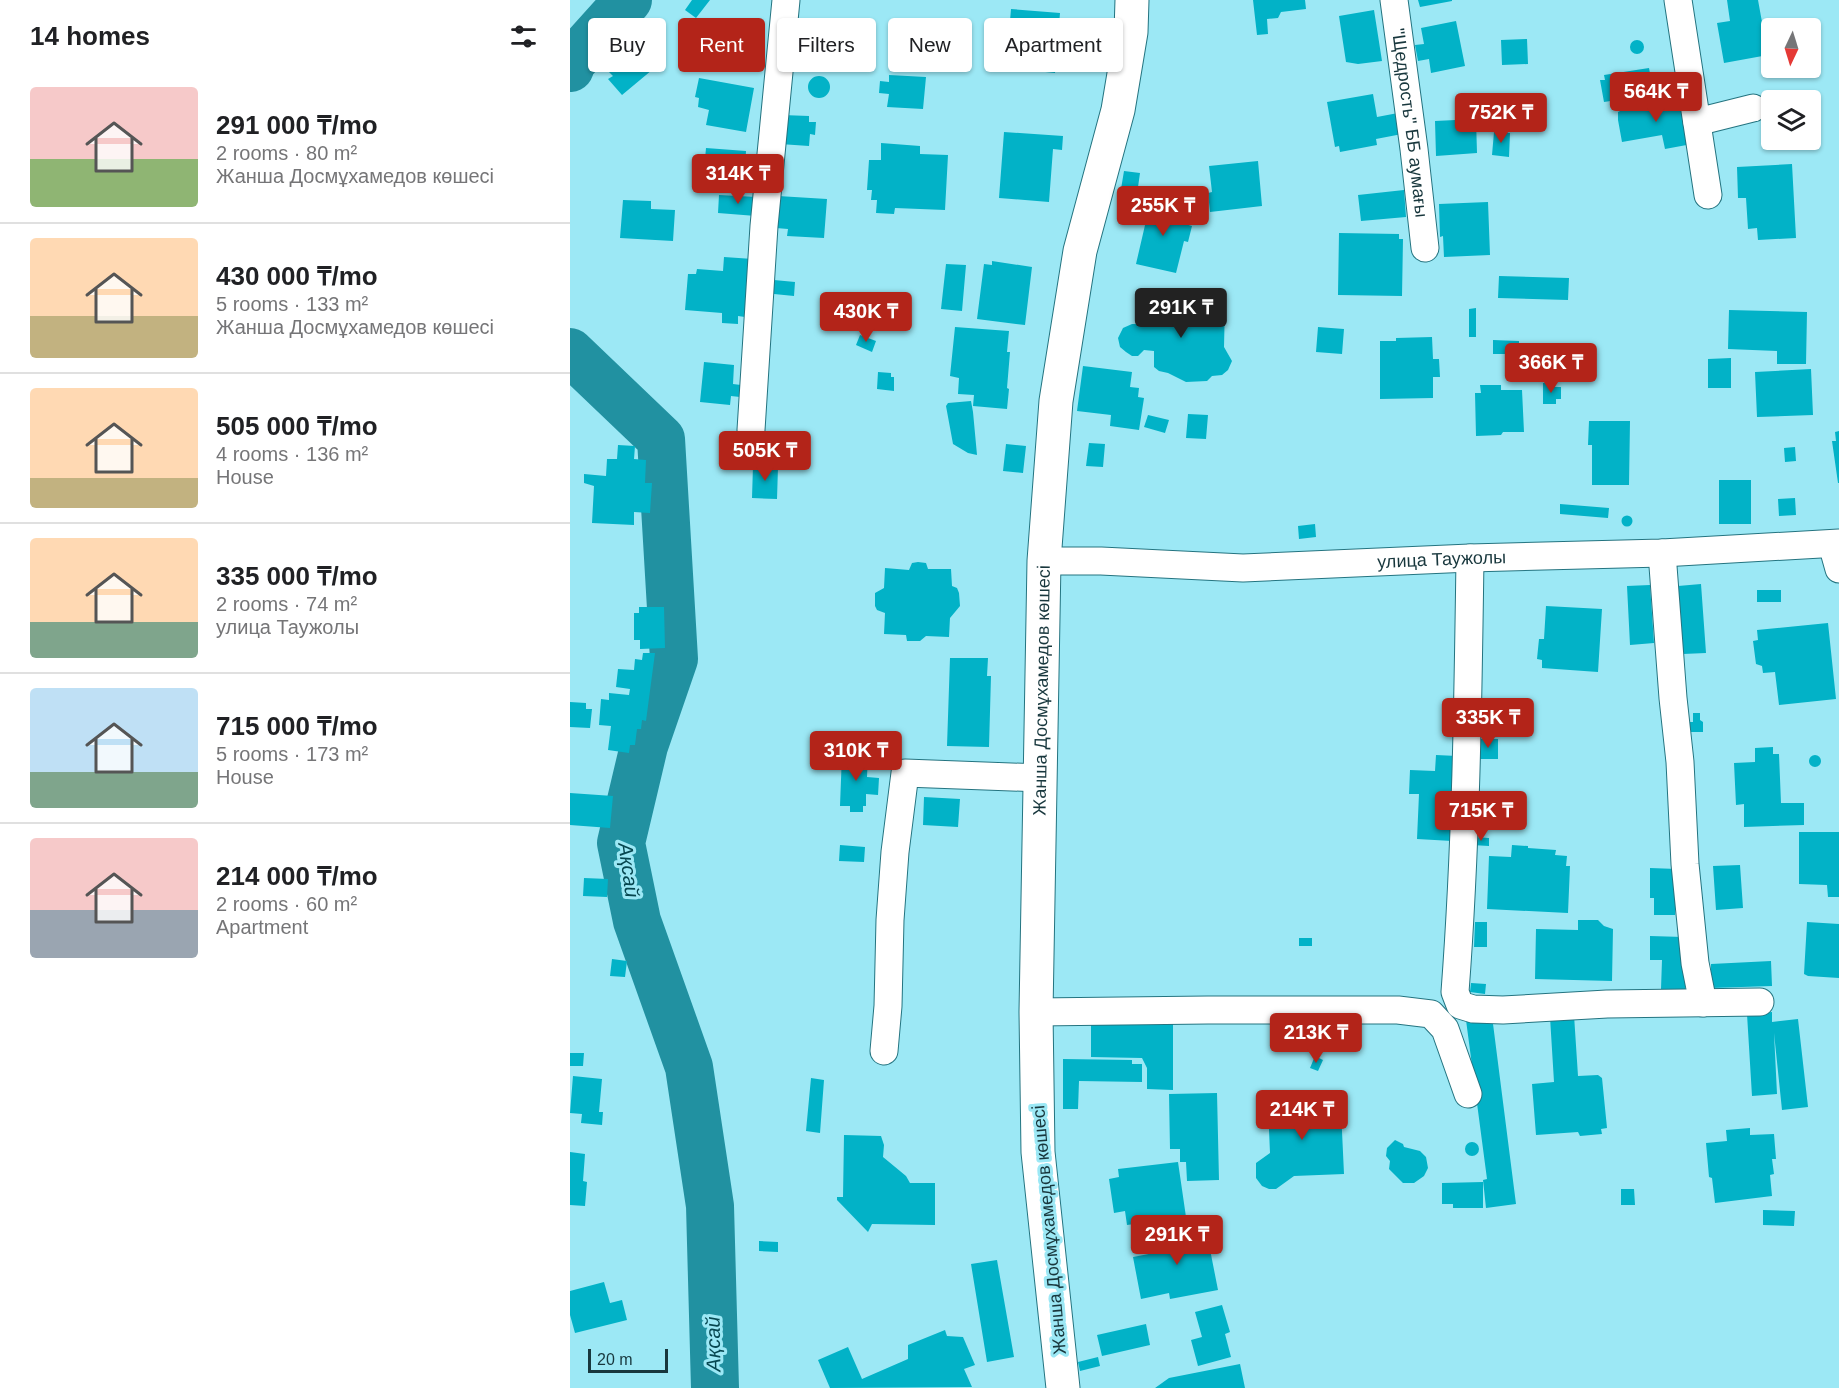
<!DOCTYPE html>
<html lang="en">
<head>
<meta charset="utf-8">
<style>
  :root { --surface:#fff; --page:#f2f2f2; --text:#202124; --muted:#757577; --line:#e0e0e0; --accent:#b32419 }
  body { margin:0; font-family:Helvetica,sans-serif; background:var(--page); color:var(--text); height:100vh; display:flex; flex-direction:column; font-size:22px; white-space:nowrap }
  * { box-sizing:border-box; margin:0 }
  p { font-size:20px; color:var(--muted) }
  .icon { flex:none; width:33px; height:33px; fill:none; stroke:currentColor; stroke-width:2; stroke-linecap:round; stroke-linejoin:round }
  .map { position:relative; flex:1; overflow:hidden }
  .drawer { display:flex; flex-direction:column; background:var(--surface); width:570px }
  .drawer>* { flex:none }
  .guide { position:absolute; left:18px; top:18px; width:570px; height:54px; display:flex; gap:12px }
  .needle { width:39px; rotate:184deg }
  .buttons { position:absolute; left:1191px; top:18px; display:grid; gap:12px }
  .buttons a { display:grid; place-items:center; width:60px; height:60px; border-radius:6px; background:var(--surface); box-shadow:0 2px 4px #0004; font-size:30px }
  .scale { position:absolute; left:18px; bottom:15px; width:80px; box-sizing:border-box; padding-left:6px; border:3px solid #18373d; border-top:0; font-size:16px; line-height:21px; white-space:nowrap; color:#18373d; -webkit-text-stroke:4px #9ce8f5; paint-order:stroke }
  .price { position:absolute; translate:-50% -51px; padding:0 14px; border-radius:6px; background:var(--accent); color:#fff; font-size:20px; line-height:39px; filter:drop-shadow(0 2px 3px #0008) }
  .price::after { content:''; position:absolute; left:50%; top:36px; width:18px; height:14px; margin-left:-9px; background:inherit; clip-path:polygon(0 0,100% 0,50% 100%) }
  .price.on { background:#222; color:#fff }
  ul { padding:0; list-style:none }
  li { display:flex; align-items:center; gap:18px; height:150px; padding:0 30px }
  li+li { border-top:2px solid var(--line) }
  li span { display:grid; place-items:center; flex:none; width:168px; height:120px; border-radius:6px; color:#555 }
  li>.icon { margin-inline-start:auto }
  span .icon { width:72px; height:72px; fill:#fffc; stroke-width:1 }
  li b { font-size:26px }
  h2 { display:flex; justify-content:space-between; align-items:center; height:72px; padding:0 30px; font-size:26px }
  .chip { padding:0 21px; border-radius:6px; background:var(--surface); box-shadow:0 2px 4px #0004; font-size:21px; line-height:54px }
  .chip.on { background:var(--accent); color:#fff }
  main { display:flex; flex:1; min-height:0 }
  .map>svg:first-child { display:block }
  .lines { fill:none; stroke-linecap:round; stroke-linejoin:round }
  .river { stroke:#2191a1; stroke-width:48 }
  .building { fill:#02b2c7 }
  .street-casing { stroke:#247480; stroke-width:29 }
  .secondary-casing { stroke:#247480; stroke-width:35 }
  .street { stroke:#fff; stroke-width:27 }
  .secondary { stroke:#fff; stroke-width:33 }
  .labels { text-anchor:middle; stroke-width:6; stroke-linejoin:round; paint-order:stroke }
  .street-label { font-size:18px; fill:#18373d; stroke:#9ce8f5 }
  .water-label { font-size:20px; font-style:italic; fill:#074750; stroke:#9ce8f5 }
</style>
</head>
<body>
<main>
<section class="drawer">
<h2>14 homes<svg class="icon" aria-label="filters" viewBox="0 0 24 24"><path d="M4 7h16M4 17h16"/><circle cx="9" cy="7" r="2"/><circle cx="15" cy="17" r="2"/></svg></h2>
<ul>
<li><span style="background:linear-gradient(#f6c9c9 60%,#8fb573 0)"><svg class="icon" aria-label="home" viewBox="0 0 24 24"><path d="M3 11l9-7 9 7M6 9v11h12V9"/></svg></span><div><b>291 000 ₸/mo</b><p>2 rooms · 80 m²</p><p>Жанша Досмұхамедов көшесі</p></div></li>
<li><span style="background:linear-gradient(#ffd9b3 65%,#c2b280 0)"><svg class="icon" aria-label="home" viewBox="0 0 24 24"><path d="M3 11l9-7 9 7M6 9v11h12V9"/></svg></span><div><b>430 000 ₸/mo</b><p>5 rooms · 133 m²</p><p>Жанша Досмұхамедов көшесі</p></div></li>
<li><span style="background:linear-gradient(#ffd9b3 75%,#c2b280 0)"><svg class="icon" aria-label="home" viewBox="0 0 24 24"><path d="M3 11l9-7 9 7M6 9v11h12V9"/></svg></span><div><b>505 000 ₸/mo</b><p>4 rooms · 136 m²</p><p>House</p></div></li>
<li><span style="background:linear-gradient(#ffd9b3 70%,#7fa58c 0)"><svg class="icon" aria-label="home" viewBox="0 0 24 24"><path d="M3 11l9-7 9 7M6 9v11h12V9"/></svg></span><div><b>335 000 ₸/mo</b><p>2 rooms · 74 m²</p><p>улица Таужолы</p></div></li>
<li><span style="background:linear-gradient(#bfe0f5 70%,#7fa58c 0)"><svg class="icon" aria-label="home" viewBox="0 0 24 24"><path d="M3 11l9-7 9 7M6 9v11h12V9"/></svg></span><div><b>715 000 ₸/mo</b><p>5 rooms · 173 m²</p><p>House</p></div></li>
<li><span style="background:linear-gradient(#f6c9c9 60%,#9aa5b1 0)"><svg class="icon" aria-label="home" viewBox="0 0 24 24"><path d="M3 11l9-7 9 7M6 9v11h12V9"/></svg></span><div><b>214 000 ₸/mo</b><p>2 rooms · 60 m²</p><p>Apartment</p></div></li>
</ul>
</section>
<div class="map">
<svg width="1269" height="1388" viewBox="0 0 1269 1388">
  <rect width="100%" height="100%" fill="#9ce8f5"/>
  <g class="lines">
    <path class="river" d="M0 68 2 62 58 0
      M0 352 91 439 104 659 74 746 51 843 67 921 119 1067 140 1206 145 1388"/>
  </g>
  <path class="building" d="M122 0H140L126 18 115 10Z
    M683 0H735L736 9 711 12 708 18 697 19 698 34 687 35Z
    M848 0H882V1L850 7Z
    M1157 0H1188L1198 55 1154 63 1147 23 1160 21Z
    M441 9 490 13 485 73 436 68Z
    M804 10 812 61 788 64 776 62 769 16Z
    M886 21 895 66 861 73 859 59 848 61 845 45 854 44 851 28Z
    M957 39 958 64 932 65 931 40Z
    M1060 47a7 7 0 1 1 14 0a7 7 0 1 1-14 0Z
    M63 49 82 70 52 95 38 79 43 76 38 71Z
    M1079 68 1083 89 1046 95 1047 100 1034 102 1030 80H1035L1034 75Z
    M319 75 356 77 353 109 317 107 319 94 309 93 310 81 319 82Z
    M238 87a11 11 0 1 1 22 0a11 11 0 1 1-22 0Z
    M129 78 184 88 176 132 136 125 139 110 128 107 129 98 125 97Z
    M803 94 807 117 828 113 832 134 806 139 807 145 770 152 769 146 765 147 757 102Z
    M1074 99 1086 100 1091 104 1114 100 1122 144 1095 149 1092 135 1052 142 1048 120V112L1056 108H1065L1067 103Z
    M212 115 239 116V122H246L245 135 240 134 239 146 210 144Z
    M906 119 907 153 866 156 865 121Z
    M434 132 493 136 492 150 483 149 479 202 429 198Z
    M924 132 940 133 939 157 922 155Z
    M311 143 350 146V154L378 155 375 210 325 208 324 214 306 213 307 200H301L302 190H297L299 160H311Z
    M136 148 176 151 174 184 133 181Z
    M688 161 692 206 640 212 638 193 642 192 639 166Z
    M1222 164 1226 238 1188 240 1187 228 1178 229 1176 198H1168L1167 167Z
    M554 171 570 173 568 187 562 186V191L551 189Z
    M834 190 836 217 791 221 788 195Z
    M149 195 187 197 186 216 148 213Z
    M582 195 600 199 597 211 615 215V224L622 226 618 242 614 241 606 273 566 264Z
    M208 196 257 199 254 238 217 236 218 229 206 228Z
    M53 200 81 201V209L105 210 103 241 50 238Z
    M918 202 920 255 874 257 873 236 870 237 869 204Z
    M769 233 829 234V239H833L832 296 768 295Z
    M154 257 183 259 175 317 168 316V324L152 323V313L115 310 118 274H126L127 269 153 271Z
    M422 261 462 267 455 325 407 319 414 264 422 265Z
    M376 264 396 265 392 311 371 309Z
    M929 276 999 278 998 300 928 298Z
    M204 280 225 282 224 296 204 294Z
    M572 303 655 304 654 347 662 361 658 370 652 375 642 376 637 381 616 382 598 373 589 371 584 367V351L574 350 568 356H562L556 352 550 347 548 338 553 328 562 324H572Z
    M906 308V337H899V309Z
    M1159 310 1237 312 1236 364H1207V351L1158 349Z
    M385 327 439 331 437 352H440L437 388 439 389 437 409 403 406 404 395 388 394 389 378 380 376Z
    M748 327 774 329 772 354 746 352Z
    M290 335 306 341 302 352 286 345Z
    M862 337 863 359H869L870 377H863V398L810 399V341H826V338Z
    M923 340 949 341V354H923Z
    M1161 358V388H1138V359Z
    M134 362 164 365 163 384 171 385 170 397 161 396 160 405 130 402Z
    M513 366 562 372 560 387 569 388 568 397 574 398 569 430 540 426 541 415 507 411Z
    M1241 369 1243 415 1187 417 1185 372Z
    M308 372 321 373V377H324V391L307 389Z
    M973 383H984V387H991V399H986V404H973Z
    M910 385H931V390H952L954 432H933L931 435 906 436 905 393H911Z
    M401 401 403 412 407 455 398 453 383 444 376 406 378 403Z
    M618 414 638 415 636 439 616 438Z
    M578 415 599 420 595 433 574 427Z
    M1019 421H1060L1059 485H1022V445H1018Z
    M1269 431V483H1268L1262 441H1266L1265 432Z
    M519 443 535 444 533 467 516 466Z
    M436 444 456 446 453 473 433 471Z
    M48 445 65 446 64 459 76 460 75 483H82L80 513 64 512V525L22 523 24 486 14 483V474L36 476 37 459H47Z
    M1225 447 1226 461 1215 462 1214 448Z
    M183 466 208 467 207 499 182 498Z
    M1149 480H1181V524H1149Z
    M1225 498 1226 515 1209 516 1208 499Z
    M990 504 1039 508 1038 518 990 514Z
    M1051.5 521a5.5 5.5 0 1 1 11 0a5.5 5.5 0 1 1-11 0Z
    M745 524 746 537 729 539 728 526Z
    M348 562 356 563 358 569H381L382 586 387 588 389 593 390 606 380 618 379 637 356 636 350 641H337L336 635 314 634 315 613 307 610 305 606V593L314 588 315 568 339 570 342 563Z
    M1131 584 1136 653 1113 654 1108 586Z
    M1080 585 1084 643 1060 645 1057 586Z
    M1187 590H1211V602H1187Z
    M976 606 1032 609 1028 672 972 668V660L967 659 969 639H974Z
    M69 607H94L95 648 70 649V640H64V613H69Z
    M1258 623 1266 699 1209 705 1205 672 1193 673 1192 666 1186 664 1183 641 1188 640 1187 630Z
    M73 653H85L76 721 72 720 71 729H67L65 745H60L59 753 38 750 41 726 29 725 31 699 39 700V693L59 695 60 689 46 687 48 669 64 670 65 659 72 660Z
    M380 658H418L417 676H421L419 747 377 746Z
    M0 702 16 703V709H22L20 728 0 727Z
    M1123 713H1130V720L1133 722V732H1120V722H1123Z
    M907 739H928V759H907Z
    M1203 747V754H1209L1211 803H1234V825L1174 827V804L1166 805 1164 763 1185 762V748Z
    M272 754 298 755 297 777 309 778 308 795 296 794V806H293V812H280V806H270Z
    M1239 761a6 6 0 1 1 12 0a6 6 0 1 1-12 0Z
    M866 755 887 756 882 841 847 839 849 794H839L840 770 865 771Z
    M0 793 43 796 40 828 0 825Z
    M354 797 390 799 388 827 353 825Z
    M1229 832H1269V897H1258L1257 885 1229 884Z
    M903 837 919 838V846L902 845Z
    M270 845 295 847 294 862 269 861Z
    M942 845 958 846V848L986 850 985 855 997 856 996 866H1000L998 913 917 909 919 856 941 857Z
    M1170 865 1173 908 1146 910 1143 866Z
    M1080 868 1107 869V901H1105V915H1084V898H1080Z
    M14 878 38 879 37 897 13 896Z
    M1008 920H1028L1034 926 1043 929 1042 981 965 979 966 929 1008 930Z
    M905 922H917V947H904Z
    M1237 922 1269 924V978L1238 976 1234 974Z
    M1080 936 1113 937 1116 962 1115 989H1091L1092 960H1080Z
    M729 938H742V946H729Z
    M42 959 57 961 55 977 40 976Z
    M1201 961 1202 986 1141 988V964Z
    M901 983 916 984 915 994 900 992Z
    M1202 1012V1022L1228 1019 1238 1107 1212 1110 1204 1033 1207 1094 1182 1096 1177 1014Z
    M1004 1015 1008 1076 1028 1075 1032 1078 1037 1128 1031 1129 1032 1134 1010 1136 1008 1132 966 1135 962 1084 984 1082 980 1017Z
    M922 1016 946 1204 916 1208 913 1180 917 1179 896 1020Z
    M521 1017 603 1018V1090L577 1089V1068L572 1058 521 1057Z
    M0 1053H14L13 1066H0Z
    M745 1056 753 1060 748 1071 740 1068Z
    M493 1059 562 1060V1064H572V1082L509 1081 508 1109H493Z
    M3 1076 32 1079 29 1112H33L32 1125 11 1123 12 1114 0 1113Z
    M241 1078 254 1080 250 1133 236 1131Z
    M721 1090H740L745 1093V1106L751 1103 759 1104 771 1110 774 1174 724 1176 706 1189H699L692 1186 686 1178V1163L700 1153 698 1107 721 1106Z
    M647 1093 649 1180 617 1181 616 1162H610V1149H600L599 1094Z
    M1180 1128V1135L1204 1134 1206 1159H1202L1204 1174 1200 1175 1202 1196 1145 1203 1142 1178 1139 1177 1136 1143 1157 1141 1156 1130Z
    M274 1135 311 1136 314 1145 313 1157 336 1176 340 1183H365V1225L302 1224 298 1232 267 1200V1197H273Z
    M825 1140 833 1144 834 1147 850 1151 856 1157 858 1168 854 1176 844 1183H833L819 1169 820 1161 816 1156 817 1148Z
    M895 1149a7 7 0 1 1 14 0a7 7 0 1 1-14 0Z
    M0 1152 15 1154 13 1181 17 1182 15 1206 0 1205Z
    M608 1162 616 1217 557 1225 555 1211 544 1213 539 1179 549 1177 548 1169Z
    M913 1182V1208H883V1204H872V1183Z
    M1051 1189H1064L1065 1205H1051Z
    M1193 1210 1225 1211 1224 1226 1193 1225Z
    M635 1224 648 1290 600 1299 599 1293 571 1299 563 1257 584 1253 581 1239 623 1231 622 1227Z
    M189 1241 208 1242V1252L189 1251Z
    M427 1260 444 1357 417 1362 401 1264Z
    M34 1282 40 1303 52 1300 57 1320 5 1333 0 1315V1291Z
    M652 1305 660 1332 655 1334 661 1357 628 1366 621 1340 632 1337 625 1312Z
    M576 1324 580 1345 532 1356 527 1335Z
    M375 1330 377 1336 393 1337 405 1365 394 1369 402 1387 260 1388 248 1360 278 1347 292 1379 338 1359V1345Z
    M528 1357 530 1366 510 1371 508 1362Z
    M670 1364 675 1388H585L599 1378Z"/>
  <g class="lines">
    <defs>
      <g id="street">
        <path id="s1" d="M824 0 844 149 855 248"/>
        <path d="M1108 0 1138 195"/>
        <path d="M1127 122 1183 108"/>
        <path d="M181 430 194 226 216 0"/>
        <path d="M1262 544 1269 569"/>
        <path d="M1092 553 1103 698 1110 762 1115 864 1125 963 1133 1003"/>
        <path d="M900 558C898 703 896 847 885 992L890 1005 903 1009 933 1010 1037 1004 1190 1002"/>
        <path id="s2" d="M474 561H531L673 568 900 558 1092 553 1269 543"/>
        <path d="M466 1012 638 1010H828L861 1014 875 1029 898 1094"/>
        <path d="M314 1051 318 1006 320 920 325 852 335 773 470 778"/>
      </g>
      <g id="secondary">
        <path id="s3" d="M493 1388 468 1152 466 1012 474 561 486 401 510 251 548 110 561 32 562 0"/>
      </g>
    </defs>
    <use href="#street" class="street-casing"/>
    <use href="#secondary" class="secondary-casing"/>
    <use href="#street" class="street"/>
    <use href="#secondary" class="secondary"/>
  </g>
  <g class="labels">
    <g class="street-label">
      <text dy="6" stroke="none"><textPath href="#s1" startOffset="124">"Щедрость" ББ аумағы</textPath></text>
      <text dy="6" stroke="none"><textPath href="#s2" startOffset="398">улица Таужолы</textPath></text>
      <text dy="6" stroke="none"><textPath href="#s3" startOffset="699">Жанша Досмұхамедов көшесі</textPath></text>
      <text transform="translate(479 1230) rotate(-95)" y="6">Жанша Досмұхамедов көшесі</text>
    </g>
    <g class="water-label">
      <text transform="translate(59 870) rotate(82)" y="7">Ақсай</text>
      <text transform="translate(143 1344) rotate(-91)" y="7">Ақсай</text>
    </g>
  </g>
</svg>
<div class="buttons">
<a><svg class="needle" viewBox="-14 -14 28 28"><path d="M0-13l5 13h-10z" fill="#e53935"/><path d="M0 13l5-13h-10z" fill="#757577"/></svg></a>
<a><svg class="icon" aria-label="layers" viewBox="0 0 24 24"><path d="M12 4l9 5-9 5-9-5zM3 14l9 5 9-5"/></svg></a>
</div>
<div class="scale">20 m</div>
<b class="price" style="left:1086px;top:123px">564K ₸</b>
<b class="price" style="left:931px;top:144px">752K ₸</b>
<b class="price" style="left:168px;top:205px">314K ₸</b>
<b class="price" style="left:593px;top:237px">255K ₸</b>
<b class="price on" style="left:611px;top:339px">291K ₸</b>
<b class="price" style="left:296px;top:343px">430K ₸</b>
<b class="price" style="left:981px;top:394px">366K ₸</b>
<b class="price" style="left:195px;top:482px">505K ₸</b>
<b class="price" style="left:918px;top:749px">335K ₸</b>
<b class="price" style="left:286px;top:782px">310K ₸</b>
<b class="price" style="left:911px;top:842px">715K ₸</b>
<b class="price" style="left:746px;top:1064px">213K ₸</b>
<b class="price" style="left:732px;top:1141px">214K ₸</b>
<b class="price" style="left:607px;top:1266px">291K ₸</b>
<div class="guide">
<a class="chip">Buy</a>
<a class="chip on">Rent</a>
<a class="chip">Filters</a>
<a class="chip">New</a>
<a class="chip">Apartment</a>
</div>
</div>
</main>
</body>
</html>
